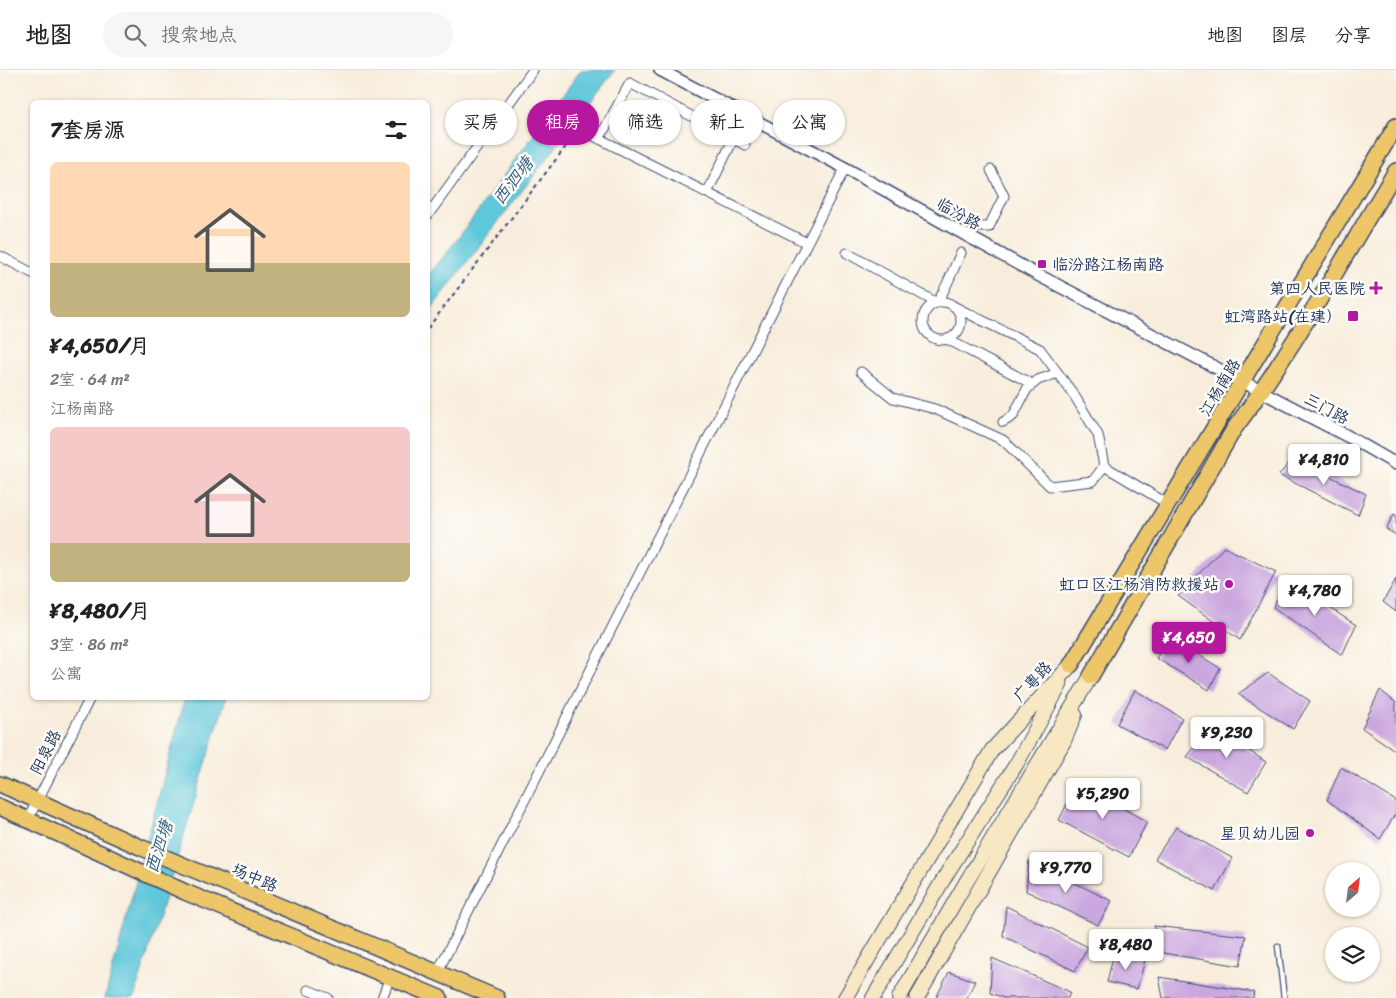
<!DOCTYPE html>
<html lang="zh">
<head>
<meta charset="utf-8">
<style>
  :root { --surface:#fff; --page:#f6f6f6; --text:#222; --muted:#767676; --line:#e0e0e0; --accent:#b5179e }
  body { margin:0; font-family:Sriracha,"LXGW WenKai TC",sans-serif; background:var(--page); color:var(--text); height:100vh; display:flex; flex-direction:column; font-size:19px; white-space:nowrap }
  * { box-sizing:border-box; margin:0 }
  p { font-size:16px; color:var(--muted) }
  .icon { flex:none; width:28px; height:28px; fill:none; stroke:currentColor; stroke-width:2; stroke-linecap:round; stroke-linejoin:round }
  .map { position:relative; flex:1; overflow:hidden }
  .side { position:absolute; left:30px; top:30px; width:400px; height:600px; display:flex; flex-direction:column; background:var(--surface); border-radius:8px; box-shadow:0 1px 4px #0004 }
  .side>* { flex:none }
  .hud { position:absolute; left:445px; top:30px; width:475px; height:45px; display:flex; gap:10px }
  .needle { width:32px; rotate:28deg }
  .tools { position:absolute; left:1325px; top:792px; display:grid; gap:10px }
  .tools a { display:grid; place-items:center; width:55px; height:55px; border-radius:50%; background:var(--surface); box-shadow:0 1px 4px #0004; font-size:25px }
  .price { position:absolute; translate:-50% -42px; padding:0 11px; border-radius:5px; background:#fff; color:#222; font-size:16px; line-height:32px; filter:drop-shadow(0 1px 2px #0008) }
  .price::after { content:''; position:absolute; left:50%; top:30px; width:15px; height:11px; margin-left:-8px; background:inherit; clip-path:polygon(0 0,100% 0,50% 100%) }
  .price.current { background:var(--accent); color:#fff }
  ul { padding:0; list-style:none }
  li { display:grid; align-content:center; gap:10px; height:265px; padding:0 20px }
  li span { display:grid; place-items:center; height:155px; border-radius:8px; color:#555 }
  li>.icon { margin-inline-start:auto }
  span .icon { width:90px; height:90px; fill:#fffc; stroke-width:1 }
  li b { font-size:21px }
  h2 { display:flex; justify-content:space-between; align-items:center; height:60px; padding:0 20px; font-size:21px }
  .pill { padding:0 18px; border-radius:22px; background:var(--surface); box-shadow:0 1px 4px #0004; font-size:18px; line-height:45px }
  .pill.current { background:var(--accent); color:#fff }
  header { display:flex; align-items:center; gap:30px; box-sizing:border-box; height:70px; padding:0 25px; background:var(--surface); border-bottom:1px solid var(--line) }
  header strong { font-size:24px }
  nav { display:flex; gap:28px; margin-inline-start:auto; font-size:18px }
  .search { width:350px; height:45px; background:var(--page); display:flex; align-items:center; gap:12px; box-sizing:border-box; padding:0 18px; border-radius:28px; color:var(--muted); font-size:19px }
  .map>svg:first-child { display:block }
  .water { fill:#5ec7da; stroke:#3c7b9c }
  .building { fill:#caa7df }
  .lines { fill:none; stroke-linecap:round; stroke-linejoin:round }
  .service-casing { stroke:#3c4c71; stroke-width:7 }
  .minor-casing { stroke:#3c4c71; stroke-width:11 }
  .tertiary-casing { stroke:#3c4c71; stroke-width:14 }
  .secondary-casing { stroke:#3c4c71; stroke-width:16 }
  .primary-casing { stroke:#3c4c71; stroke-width:18 }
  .path { stroke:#3c4c71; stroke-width:2; stroke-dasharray:4 4; stroke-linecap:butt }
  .service { stroke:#fff; stroke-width:4.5 }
  .minor { stroke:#fff; stroke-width:9 }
  .tertiary { stroke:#fff; stroke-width:11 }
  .secondary { stroke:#f7e8c3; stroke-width:14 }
  .primary { stroke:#ecc669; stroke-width:15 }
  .poi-dot { fill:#b5179e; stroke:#fdfcf7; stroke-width:2 }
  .labels { text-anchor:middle; stroke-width:5; stroke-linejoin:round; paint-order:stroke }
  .street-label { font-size:16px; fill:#1b2f5e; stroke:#fdfcf7 }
  .poi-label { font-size:16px; fill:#1b2f5e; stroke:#fdfcf7; text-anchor:end }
  .water-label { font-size:18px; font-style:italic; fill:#2f5d83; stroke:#fdfcf7 }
</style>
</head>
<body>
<header>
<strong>地图</strong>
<div class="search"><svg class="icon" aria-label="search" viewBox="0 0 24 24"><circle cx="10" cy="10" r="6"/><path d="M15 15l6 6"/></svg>搜索地点</div>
<nav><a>地图</a><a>图层</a><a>分享</a></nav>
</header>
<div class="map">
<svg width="1396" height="928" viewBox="0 0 1396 928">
  <rect width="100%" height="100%" fill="#fdfcf7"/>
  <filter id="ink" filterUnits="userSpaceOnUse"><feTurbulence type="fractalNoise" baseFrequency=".02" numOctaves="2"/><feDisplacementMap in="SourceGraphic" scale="10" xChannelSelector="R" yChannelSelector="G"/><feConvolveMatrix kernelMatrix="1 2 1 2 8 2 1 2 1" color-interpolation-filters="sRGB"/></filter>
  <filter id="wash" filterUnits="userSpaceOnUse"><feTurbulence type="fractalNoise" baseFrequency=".0096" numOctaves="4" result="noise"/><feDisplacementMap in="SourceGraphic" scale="20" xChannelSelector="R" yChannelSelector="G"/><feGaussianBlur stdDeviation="1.12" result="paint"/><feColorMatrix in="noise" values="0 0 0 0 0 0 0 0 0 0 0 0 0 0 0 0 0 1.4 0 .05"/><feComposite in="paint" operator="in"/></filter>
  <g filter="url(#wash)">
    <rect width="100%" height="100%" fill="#f8eddc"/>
    <path class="water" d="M581 0H615L428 243V206L459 167Z
      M185 628H226L134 928H105Z"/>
    <g id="blocks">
      <path class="building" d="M1293 388 1366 424 1358 445 1279 405Z
        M1394 444 1396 445V465L1386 459Z
        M1224 477 1276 502 1240 570 1178 526Z
        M1396 509V542L1383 532Z
        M1287 510 1356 555 1342 585 1273 537Z
        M1171 568 1220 598 1209 620 1156 588Z
        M1268 603 1310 631 1293 659 1238 624Z
        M1135 620 1182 648 1165 680 1117 654Z
        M1380 620 1396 633V681L1362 658Z
        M1210 655 1266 692 1248 722 1187 687Z
        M1341 697 1396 731V743L1380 769 1327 730Z
        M1078 712 1147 752 1129 787 1059 750Z
        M1176 757 1232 788 1215 821 1155 789Z
        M1029 791 1112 831 1098 855 1026 821Z
        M1006 836 1088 877 1075 901 1003 866Z
        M1154 856 1246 866 1240 896 1163 883Z
        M1114 883 1145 890 1137 919 1107 912Z
        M992 888 1070 922 1068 928H1004L990 923Z
        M949 902 975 911 967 928H936Z
        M1159 907 1254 922 1253 928H1163Z"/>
    </g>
  </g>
  <g filter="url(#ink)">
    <use href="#blocks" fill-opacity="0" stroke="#3c4c71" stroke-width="1"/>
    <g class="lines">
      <defs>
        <path id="service" d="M1278 876 1284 928"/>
        <path id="minor" d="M580 59 807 173
          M599 69 630 13 745 75
          M707 123 733 70
          M428 145 533 0
          M975 157H989L1004 126 991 100
          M847 183 937 233C947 217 953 199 961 183
          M0 186 32 203
          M923 251a19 19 0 1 1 38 0a19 19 0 1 1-38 0Z
          M947 269 1032 314
          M861 302 893 328 935 339 1003 370 1050 416 1093 411 1104 396 1098 365 1074 325 1040 279 955 237
          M1003 352 1013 346 1027 319 1038 310 1058 303
          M1104 396 1168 434
          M28 749 90 628
          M437 903 845 98
          M308 920 328 928
          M382 928 390 907"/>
        <path id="tertiary" d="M660 0 845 98 1036 204 1349 367 1396 394"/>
        <path id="secondary" d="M845 928 992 680 1071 595
          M873 928 949 800 1017 693 1060 615
          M899 928 968 809 1091 606
          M917 928 1064 671 1075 645"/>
        <path id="primary" d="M1071 595 1396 56
          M1091 606 1234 359C1295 277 1343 188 1396 101
          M0 714 140 777 497 928
          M0 737 185 822 440 928"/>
      </defs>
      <use href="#service" class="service-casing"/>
      <use href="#minor" class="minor-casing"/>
      <use href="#tertiary" class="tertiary-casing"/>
      <use href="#secondary" class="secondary-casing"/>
      <use href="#primary" class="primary-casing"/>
      <path class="path" d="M428 258 573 67"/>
      <use href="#service" class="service"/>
      <use href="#minor" class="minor"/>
      <use href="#tertiary" class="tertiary"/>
      <use href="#secondary" class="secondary"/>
      <use href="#primary" class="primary"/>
    </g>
  </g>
  <g class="poi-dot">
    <rect x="1037" y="189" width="10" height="10" rx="2.5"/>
    <path d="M1373.5 210.5h5v5h5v5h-5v5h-5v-5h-5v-5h5z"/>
    <rect x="1347" y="240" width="12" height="12" rx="2.5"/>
    <circle cx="1229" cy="514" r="5"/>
    <circle cx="1310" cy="763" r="5"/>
  </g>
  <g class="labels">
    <g class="street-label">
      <text transform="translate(959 143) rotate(29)" y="6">临汾路</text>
      <text transform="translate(1219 317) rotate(-59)" y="6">江杨南路</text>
      <text transform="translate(1327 338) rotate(28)" y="6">三门路</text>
      <text transform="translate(1032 611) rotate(-47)" y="6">广粤路</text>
      <text transform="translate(45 682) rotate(-63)" y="6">阳泉路</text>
      <text transform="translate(255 807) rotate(23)" y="6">场中路</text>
    </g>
    <g class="poi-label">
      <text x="1052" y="200" text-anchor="start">临汾路江杨南路</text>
      <text x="1365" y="224">第四人民医院</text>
      <text x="1342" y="252">虹湾路站(在建）</text>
      <text x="1219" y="520">虹口区江杨消防救援站</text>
      <text x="1300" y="769">星贝幼儿园</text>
    </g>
    <g class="water-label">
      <text transform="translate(513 111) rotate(-52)" y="6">西泗塘</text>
      <text transform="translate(159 777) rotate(-72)" y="6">西泗塘</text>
    </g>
  </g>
</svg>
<div class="tools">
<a><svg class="needle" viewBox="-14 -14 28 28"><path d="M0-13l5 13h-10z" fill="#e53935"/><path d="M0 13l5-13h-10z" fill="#767676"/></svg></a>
<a><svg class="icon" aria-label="layers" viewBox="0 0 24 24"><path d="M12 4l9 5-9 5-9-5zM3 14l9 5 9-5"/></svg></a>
</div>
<b class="price" style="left:1324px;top:416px">¥4,810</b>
<b class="price" style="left:1315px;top:547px">¥4,780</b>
<b class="price current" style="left:1189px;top:594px">¥4,650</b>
<b class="price" style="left:1227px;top:689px">¥9,230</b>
<b class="price" style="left:1103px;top:750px">¥5,290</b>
<b class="price" style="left:1066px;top:824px">¥9,770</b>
<b class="price" style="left:1126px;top:901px">¥8,480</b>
<div class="hud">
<a class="pill">买房</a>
<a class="pill current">租房</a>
<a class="pill">筛选</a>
<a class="pill">新上</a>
<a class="pill">公寓</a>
</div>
<section class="side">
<h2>7套房源<svg class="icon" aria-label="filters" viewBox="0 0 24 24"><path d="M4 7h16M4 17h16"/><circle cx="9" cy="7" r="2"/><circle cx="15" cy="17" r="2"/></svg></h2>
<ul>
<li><span style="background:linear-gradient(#ffd9b3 65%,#c2b280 0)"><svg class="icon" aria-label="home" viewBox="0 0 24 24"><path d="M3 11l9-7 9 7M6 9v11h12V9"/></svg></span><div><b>¥4,650/月</b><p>2室 · 64 m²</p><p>江杨南路</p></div></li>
<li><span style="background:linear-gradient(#f6c9c9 75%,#c2b280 0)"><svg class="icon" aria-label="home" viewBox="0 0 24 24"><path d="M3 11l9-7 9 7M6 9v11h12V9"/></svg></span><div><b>¥8,480/月</b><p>3室 · 86 m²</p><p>公寓</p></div></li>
</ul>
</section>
</div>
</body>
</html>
